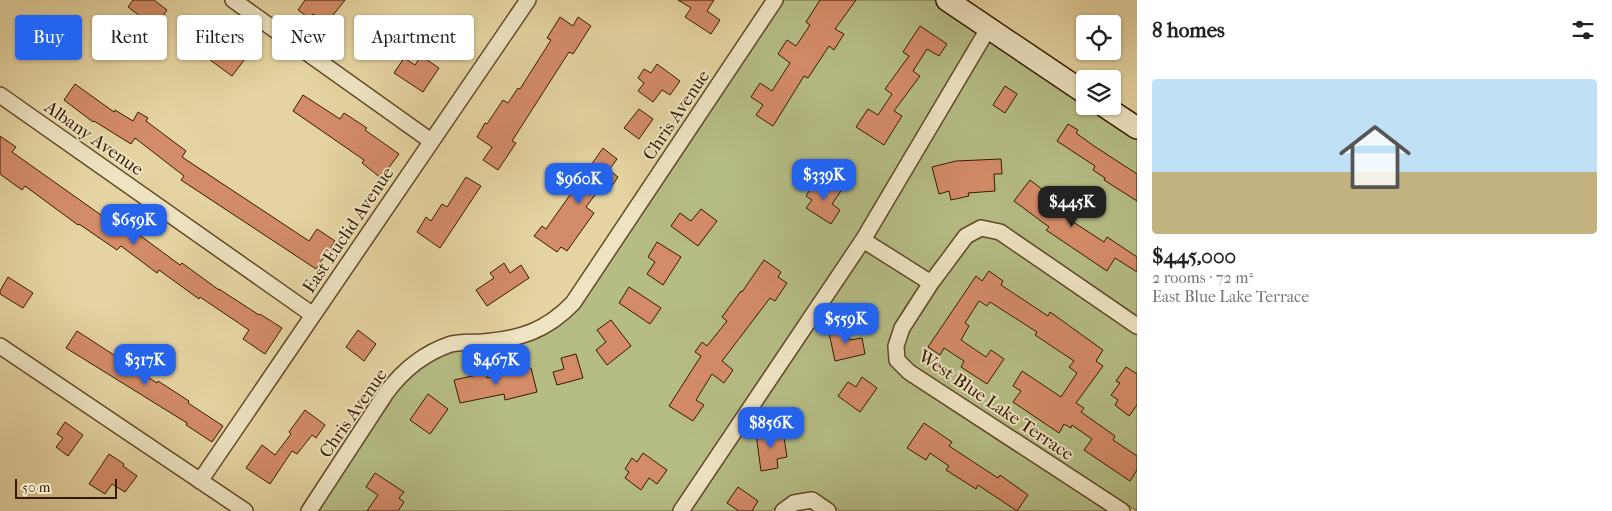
<!DOCTYPE html>
<html lang="en">
<head>
<meta charset="utf-8">
<style>
  :root { --surface:#fff; --page:#f2f2f2; --text:#222; --muted:#767676; --line:#e0e0e0; --accent:#2563eb }
  body { margin:0; font-family:"IM FELL French Canon",serif; background:var(--page); color:var(--text); height:100vh; display:flex; flex-direction:column; font-size:19px; white-space:nowrap }
  * { box-sizing:border-box; margin:0 }
  p { font-size:16px; color:var(--muted) }
  .icon { flex:none; width:28px; height:28px; fill:none; stroke:currentColor; stroke-width:2; stroke-linecap:round; stroke-linejoin:round }
  .map { position:relative; flex:1; overflow:hidden }
  .panel { display:flex; flex-direction:column; background:var(--surface); width:475px }
  .panel>* { flex:none }
  .banner { position:absolute; left:15px; top:15px; width:475px; height:45px; display:flex; gap:10px }
  .controls { position:absolute; left:1076px; top:15px; display:grid; gap:10px }
  .controls a { display:grid; place-items:center; width:45px; height:45px; border-radius:5px; background:var(--surface); box-shadow:0 1px 4px #0004; font-size:25px }
  .scale { position:absolute; left:15px; bottom:12px; width:102px; box-sizing:border-box; padding-left:5px; border:2px solid #361a00; border-top:0; font-size:14px; line-height:18px; white-space:nowrap; color:#361a00; -webkit-text-stroke:4px #eee3c2; paint-order:stroke }
  .price { position:absolute; translate:-50% -42px; padding:0 11px; border-radius:10px; background:var(--accent); color:#fff; font-size:16px; line-height:32px; filter:drop-shadow(0 1px 2px #0008) }
  .price::after { content:''; position:absolute; left:50%; top:30px; width:15px; height:11px; margin-left:-8px; background:inherit; clip-path:polygon(0 0,100% 0,50% 100%) }
  .price.active { background:#222; color:#fff }
  ul { padding:0; list-style:none }
  li { display:grid; align-content:center; gap:10px; height:265px; padding:0 15px }
  li+li { border-top:1px solid var(--line) }
  li span { display:grid; place-items:center; height:155px; border-radius:5px; color:#555 }
  li>.icon { margin-inline-start:auto }
  span .icon { width:90px; height:90px; fill:#fffc; stroke-width:1 }
  li b { font-size:21px }
  h2 { display:flex; justify-content:space-between; align-items:center; height:60px; padding:0 15px; font-size:21px }
  .tag { padding:0 18px; border-radius:5px; background:var(--surface); box-shadow:0 1px 4px #0004; font-size:18px; line-height:45px }
  .tag.active { background:var(--accent); color:#fff }
  main { display:flex; flex:1; min-height:0 }
  .map>svg:first-child { display:block }
  .green { fill:#b5bc84; stroke:#766b42 }
  .building { fill:#d48c68; stroke:#361a00 }
  .lines { fill:none; stroke-linecap:round; stroke-linejoin:round }
  .street-casing { stroke:#624828; stroke-width:18 }
  .secondary-casing { stroke:#361a00; stroke-width:24 }
  .street { stroke:#eee3c2; stroke-width:15 }
  .secondary { stroke:#eee3c2; stroke-width:21 }
  .labels { text-anchor:middle; stroke-width:4; stroke-linejoin:round; paint-order:stroke }
  .street-label { font-size:18px; fill:#361a00; stroke:#eee3c2 }
</style>
</head>
<body>
<main>
<div class="map">
<svg width="1137" height="511" viewBox="0 0 1137 511">
  <rect width="100%" height="100%" fill="#e5d4a1"/>
  <filter id="stains"><feTurbulence type="fractalNoise" baseFrequency=".004" numOctaves="4"/><feColorMatrix values="0 0 0 0 .2 0 0 0 0 .09 0 0 0 0 .02 0 0 0 .5 -.17"/></filter>
  <radialGradient id="worn" r=".72"><stop offset=".6" stop-color="#630" stop-opacity="0"/><stop offset="1" stop-color="#630" stop-opacity=".3"/></radialGradient>
  <path class="green" d="M784 0H935L978 31 857 235 672 511H318L393 397C408 377 428 358 453 351 463 349 473 350 483 349 525 345 549 339 579 308Z
    M991 39 1085 102V106H1092L1137 136V318L977 222 960 231 928 273 873 238Z
    M983 236 997 239 1137 335V511L914 366 904 357V347L909 331 937 288 972 242Z
    M866 250 920 285C907 306 879 338 892 364L1110 511H840L816 495 810 493 788 497 771 511H691Z"/>
  <path class="building" d="M133 0H154L167 10 155 27 128 7Z
    M305 0H345L326 24 313 14 309 18 298 10Z
    M678 0H714L707 11 720 20 711 34 685 17 691 8Z
    M820 0H856L835 29 844 34 834 50 829 46 808 78 804 76 773 126 756 115 763 105 751 97 760 83 772 91 790 63 778 54 787 40 796 46 810 25 806 22Z
    M560 17 573 26 578 17 591 26 573 54 569 52 512 141 516 143 498 170 483 160 492 147 477 137 485 123 487 124 503 100 508 103 518 88 520 89 551 40 547 38Z
    M920 26 947 44 939 56 927 49 913 71 920 76 894 111 902 116 884 145 856 127 868 109 878 115 892 94 885 89 909 56 903 52Z
    M219 40 245 59 232 76 206 57Z
    M421 56 439 68 423 92 394 73 404 58 415 65Z
    M657 64 680 81 670 95 662 90 653 102 638 91 644 83 638 78 644 69 651 73Z
    M75 84 114 112 115 110 133 121 138 112 148 118 146 121 186 151 182 157 309 241 317 229 335 241 316 269 181 180 184 176 135 138 131 144 94 121 93 122 64 100Z
    M1005 86 1017 94 1005 113 993 105Z
    M303 95 340 119 344 113 367 128 365 130 399 154 381 178 362 163 364 160 293 111Z
    M639 109 653 119 639 139 624 128Z
    M1068 124 1078 130 1076 133 1094 146 1137 174V201L1104 180 1105 178 1093 170 1095 166 1057 141Z
    M0 136 16 147 12 152 101 215 104 212 142 237 180 265 182 263 219 290V289L259 315 260 314 282 328 265 354 243 339 249 330 200 297 199 299 159 270 157 273 121 246 117 250 79 224 78 225 25 186 22 190 0 174Z
    M603 148 617 159 609 170 618 177 608 192 601 187 586 207 594 213 567 251 561 247 557 252 534 236 542 226 546 229Z
    M1001 159 1002 174H994L995 191 968 193 969 196 951 200 949 191 939 194 932 167 956 161Z
    M466 177 481 186 440 248 417 232 426 217 431 221 442 204 447 207Z
    M825 180 841 191 832 204 840 210 831 224 806 208 812 200 806 196 814 183 820 187Z
    M1030 180 1063 205 1070 195 1081 203 1070 220 1104 242 1107 237 1137 257V272L1115 258 1107 271 1046 230 1049 227 1014 201Z
    M701 209 717 221 698 246 671 226 680 213 691 221Z
    M657 242 681 257 663 285 647 274 655 262 648 257Z
    M764 260 781 272 778 277 787 283 775 301 770 298 722 361 733 370 724 383 712 374 696 400 704 405 693 421 669 406 701 356 695 352 702 342 707 346 727 321 722 317 741 291 742 292Z
    M504 263 510 273 521 265 529 278 487 306 476 290 494 278 490 273Z
    M989 271 1003 281 1001 285 1048 316 1050 312 1103 350 1096 361 1103 366 1076 403 1084 408 1081 412 1115 436 1113 440 1137 456V470L1130 481 1084 450 1092 439 1072 425 1071 428 1064 424 1059 433 1013 402 1021 391 1013 386 1022 371 1061 397 1077 373 1069 367 1074 361 1035 335 1037 332 990 302 987 306 979 301 965 323 969 326 961 340 986 357 991 350 1004 359 987 384 961 367 964 361 944 348 940 355 928 347 976 276 982 281Z
    M8 277 33 293 23 308 0 294V291Z
    M629 287 661 308 650 324 619 303Z
    M611 320 631 346 607 365 596 350 606 342 597 330Z
    M848 329 850 340 862 338 865 354 835 361 829 333Z
    M358 330 376 344 364 361 346 347Z
    M77 331 157 383 158 381 189 401 188 403 223 426 212 442 186 425 187 423 66 348Z
    M576 354 583 378 557 385 553 372 564 369 561 358Z
    M1126 367 1137 374V405L1129 416 1115 405 1118 400 1111 395 1120 383 1116 381Z
    M527 368H531L537 392 505 400 504 394 460 403 454 380 486 373 487 378Z
    M862 377 877 388 860 412 838 396 848 382 856 387Z
    M428 394 448 409 430 434 410 420Z
    M305 410 325 425 316 438 312 435 297 454 292 451 270 484 246 468 262 445 275 455 291 434 289 432Z
    M65 422 83 435 68 456 56 447 63 438 57 434Z
    M924 423 952 442 949 446 998 478 1000 475 1028 495 1017 511 978 485 976 489 946 470 949 466 930 453 926 460 907 448Z
    M783 431 787 457 777 459 778 468 761 471 756 434Z
    M643 453 667 470 657 484 649 478 641 490 625 478 629 472 625 469 632 458 637 462Z
    M109 454 124 464 123 466 137 476 125 492 112 484 105 494 89 484Z
    M375 473 404 492 399 498 404 502 398 511H367L378 495 366 487Z
    M738 487 758 501 752 511H739L727 503Z"/>
  <g class="lines">
    <defs>
      <path id="street" d="M233 0 431 141
        M0 95 313 315
        M863 240 931 283
        M0 346 245 511
        M200 481 528 0
        M309 511 386 393C403 370 424 353 451 344 461 342 471 342 482 342 520 339 546 331 573 303L775 0
        M681 511 863 240 988 29
        M783 511 794 503 812 500 828 511
        M1122 511 909 372 897 360 896 346 902 328 931 283 966 236 981 228 1000 232 1137 326"/>
      <path id="secondary" d="M947 0 1085 93
        M1104 106 1137 128"/>
    </defs>
    <use href="#street" class="street-casing"/>
    <use href="#secondary" class="secondary-casing"/>
    <use href="#street" class="street"/>
    <use href="#secondary" class="secondary"/>
  </g>
  <g class="labels">
    <g class="street-label">
      <text transform="translate(676 115) rotate(-56)" y="6">Chris Avenue</text>
      <text transform="translate(94 138) rotate(35)" y="6">Albany Avenue</text>
      <text transform="translate(348 230) rotate(-56)" y="6">East Euclid Avenue</text>
      <text transform="translate(996 405) rotate(34)" y="6">West Blue Lake Terrace</text>
      <text transform="translate(353 413) rotate(-55)" y="6">Chris Avenue</text>
    </g>
  </g>
  <rect width="100%" height="100%" filter="url(#stains)"/>
  <rect width="100%" height="100%" fill="url(#worn)"/>
</svg>
<div class="controls">
<a><svg class="icon" aria-label="locate" viewBox="0 0 24 24"><circle cx="12" cy="12" r="6"/><path d="M12 2v4M12 18v4M2 12h4M18 12h4"/></svg></a>
<a><svg class="icon" aria-label="layers" viewBox="0 0 24 24"><path d="M12 4l9 5-9 5-9-5zM3 14l9 5 9-5"/></svg></a>
</div>
<div class="scale">50 m</div>
<b class="price" style="left:824px;top:201px">$339K</b>
<b class="price" style="left:579px;top:205px">$960K</b>
<b class="price active" style="left:1072px;top:228px">$445K</b>
<b class="price" style="left:134px;top:246px">$659K</b>
<b class="price" style="left:846px;top:345px">$559K</b>
<b class="price" style="left:145px;top:386px">$317K</b>
<b class="price" style="left:496px;top:386px">$467K</b>
<b class="price" style="left:771px;top:449px">$856K</b>
<div class="banner">
<a class="tag active">Buy</a>
<a class="tag">Rent</a>
<a class="tag">Filters</a>
<a class="tag">New</a>
<a class="tag">Apartment</a>
</div>
</div>
<section class="panel">
<h2>8 homes<svg class="icon" aria-label="filters" viewBox="0 0 24 24"><path d="M4 7h16M4 17h16"/><circle cx="9" cy="7" r="2"/><circle cx="15" cy="17" r="2"/></svg></h2>
<ul>
<li><span style="background:linear-gradient(#bfe0f5 60%,#c2b280 0)"><svg class="icon" aria-label="home" viewBox="0 0 24 24"><path d="M3 11l9-7 9 7M6 9v11h12V9"/></svg></span><div><b>$445,000</b><p>2 rooms · 72 m²</p><p>East Blue Lake Terrace</p></div></li>
</ul>
</section>
</main>
</body>
</html>
